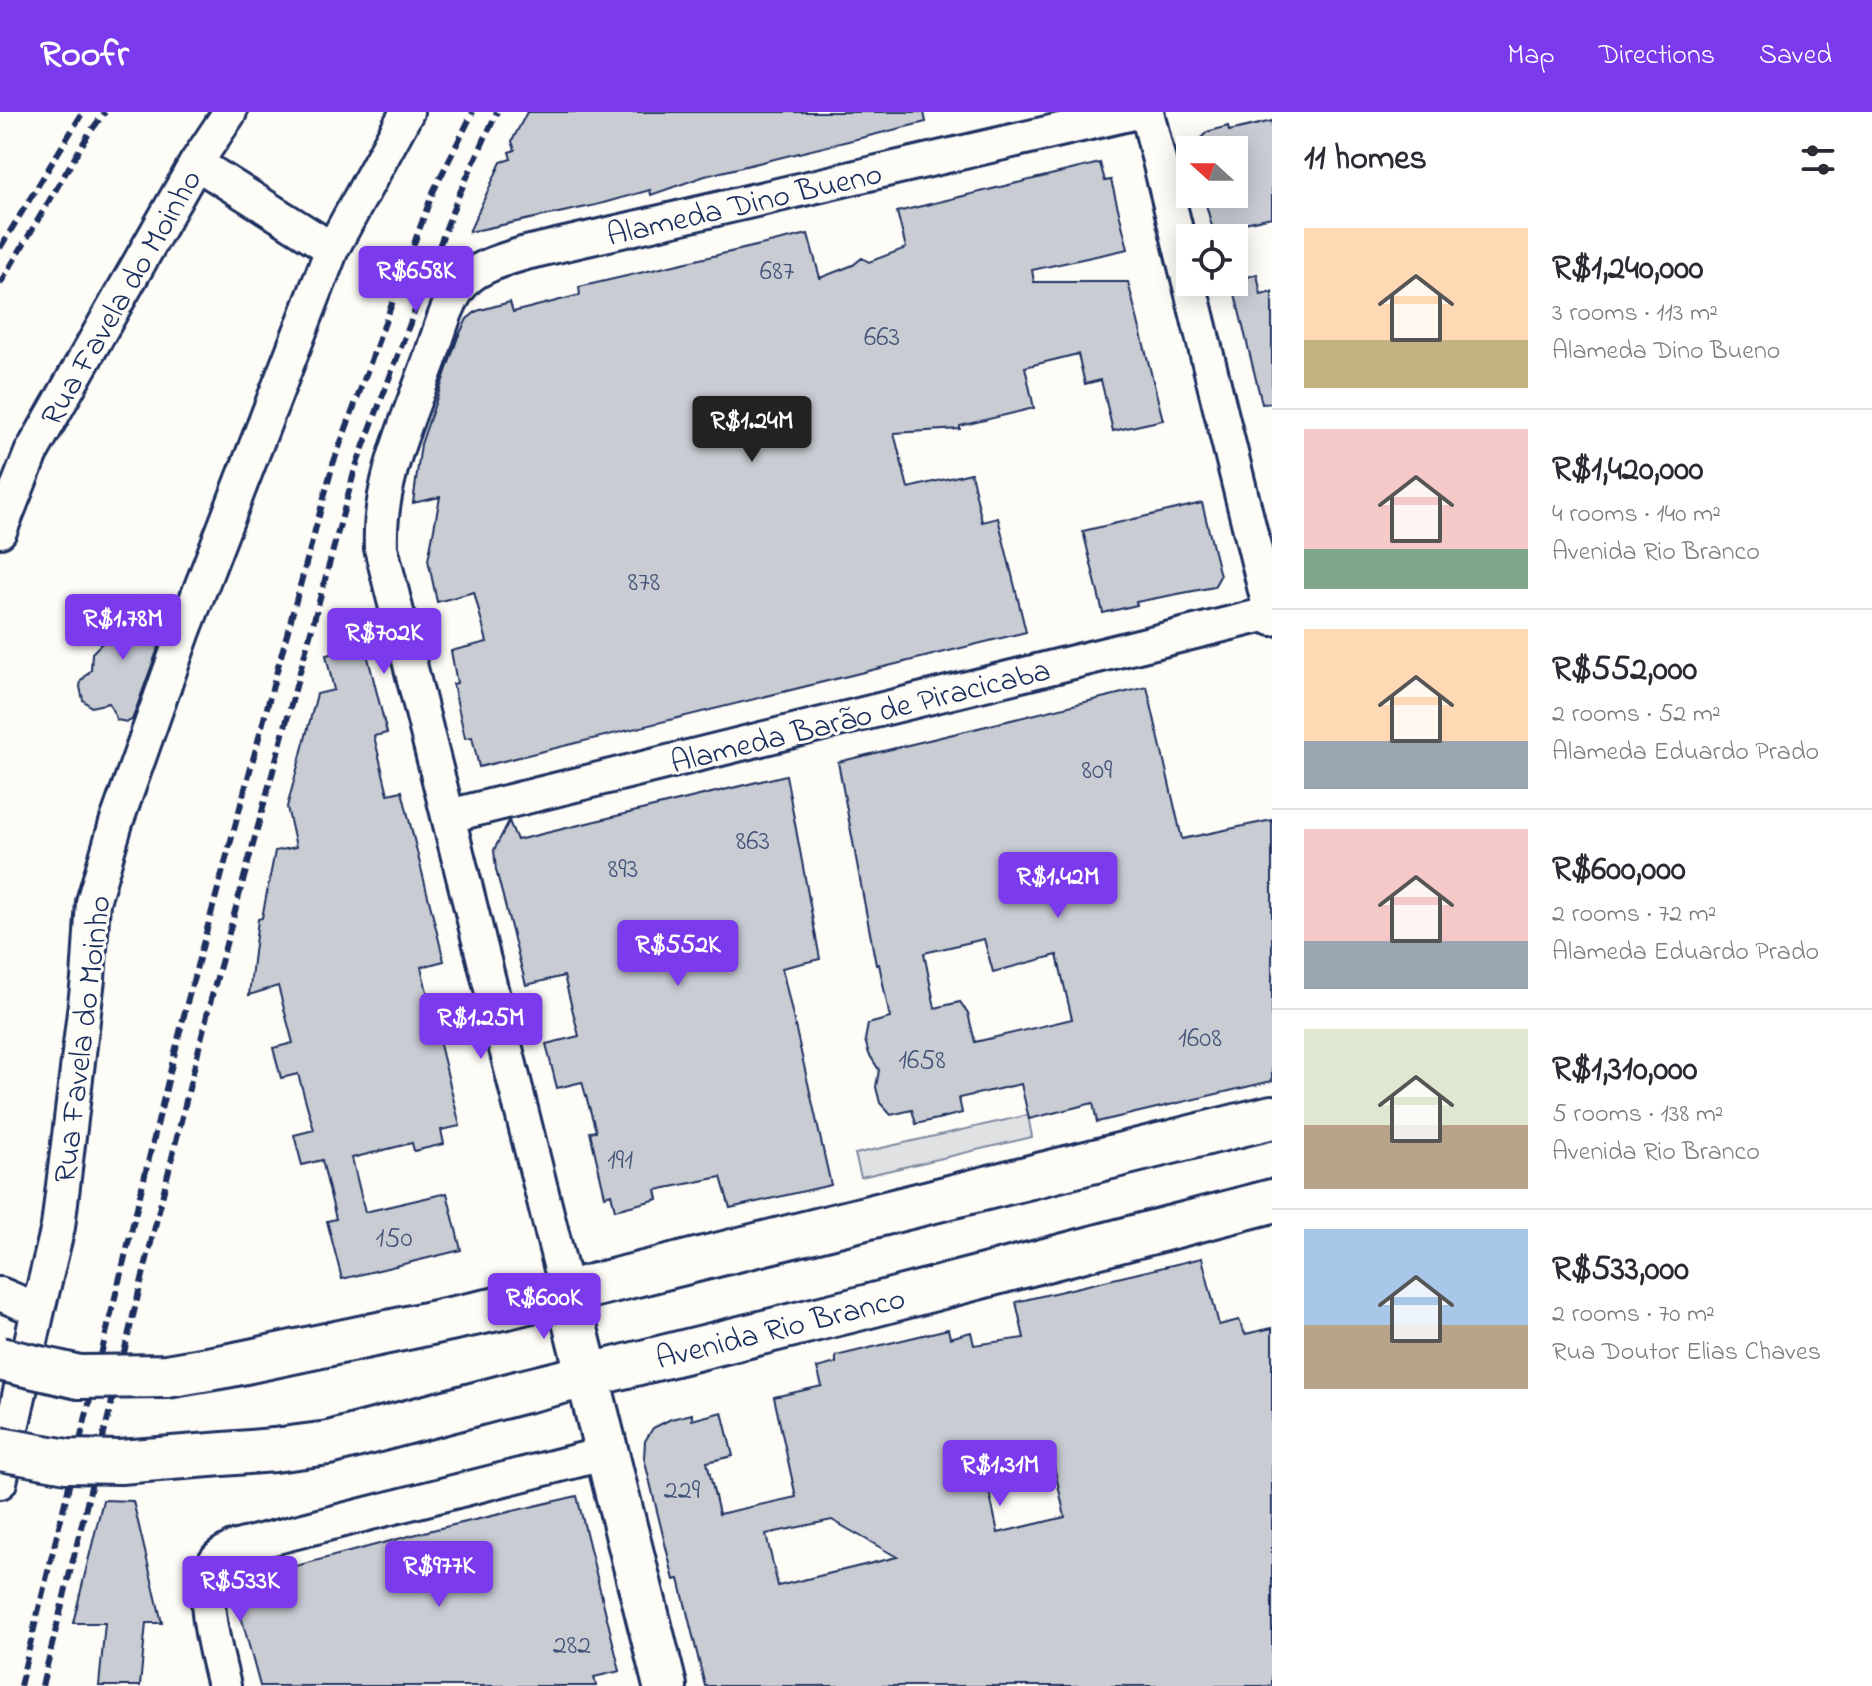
<!DOCTYPE html>
<html lang="en">
<head>
<meta charset="utf-8">
<style>
  :root { --surface:#fff; --page:#f2f2f3; --text:#2b2b33; --muted:#7c7c81; --line:#e1e1e2; --accent:#7c3aed }
  body { margin:0; font-family:"Indie Flower",sans-serif; background:var(--page); color:var(--text); height:100vh; display:flex; flex-direction:column; font-size:30px; white-space:nowrap }
  * { box-sizing:border-box; margin:0 }
  p { font-size:26px; color:var(--muted) }
  .icon { flex:none; width:44px; height:44px; fill:none; stroke:currentColor; stroke-width:2; stroke-linecap:round; stroke-linejoin:round }
  .map { position:relative; flex:1; overflow:hidden }
  .drawer { display:flex; flex-direction:column; background:var(--surface); width:600px }
  .drawer>* { flex:none }
  .needle { width:52px; rotate:291deg }
  .buttons { position:absolute; left:1176px; top:24px; display:grid; gap:16px }
  .buttons a { display:grid; place-items:center; width:72px; height:72px; border-radius:0px; background:var(--surface); box-shadow:0 4px 20px #0003; font-size:40px }
  .price { position:absolute; translate:-50% -68px; padding:0 18px; border-radius:8px; background:var(--accent); color:#fff; font-size:26px; line-height:52px; filter:drop-shadow(0 2px 4px #0008) }
  .price::after { content:''; position:absolute; left:50%; top:48px; width:24px; height:18px; margin-left:-12px; background:inherit; clip-path:polygon(0 0,100% 0,50% 100%) }
  .price.current { background:#222; color:#fff }
  ul { padding:0; list-style:none }
  li { display:flex; align-items:center; gap:24px; height:200px; padding:0 32px }
  li+li { border-top:2px solid var(--line) }
  li span { display:grid; place-items:center; flex:none; width:224px; height:160px; border-radius:0px; color:#555 }
  li>.icon { margin-inline-start:auto }
  span .icon { width:96px; height:96px; fill:#fffc; stroke-width:1 }
  li b { font-size:34px }
  h2 { display:flex; justify-content:space-between; align-items:center; height:96px; padding:0 32px; font-size:34px }
  header { display:flex; align-items:center; gap:48px; box-sizing:border-box; height:112px; padding:0 40px; background:var(--accent); color:#fff }
  header strong { font-size:38px }
  nav { display:flex; gap:44px; margin-inline-start:auto; font-size:28px }
  main { display:flex; flex:1; min-height:0 }
  .map>svg:first-child { display:block }
  .green { fill:#e0e1e3; stroke:#7e88a0; stroke-width:2 }
  .building { fill:#c9ccd3; stroke:#1b2f5e; stroke-width:2; fill-rule:evenodd }
  .lines { fill:none; stroke-linecap:round; stroke-linejoin:round }
  .minor-casing { stroke:#1b2f5e; stroke-width:38 }
  .major-casing { stroke:#1b2f5e; stroke-width:48 }
  .minor { stroke:#fdfcf7; stroke-width:32 }
  .major { stroke:#fdfcf7; stroke-width:42 }
  .rail { stroke:#1b2f5e; stroke-width:6; stroke-dasharray:12 6; stroke-linecap:butt }
  .major-bridge-casing { stroke:#1b2f5e; stroke-width:48; stroke-linecap:butt }
  .major-bridge { stroke:#fdfcf7; stroke-width:42 }
  .labels { text-anchor:middle; stroke-width:6; stroke-linejoin:round; paint-order:stroke }
  .number-label { font-size:28px; fill:#46567b }
  .street-label { font-size:32px; fill:#1b2f5e; stroke:#fdfcf7 }
</style>
</head>
<body>
<header>
<strong>Roofr</strong>
<nav><a>Map</a><a>Directions</a><a>Saved</a></nav>
</header>
<main>
<div class="map">
<svg width="1272" height="1574" viewBox="0 0 1272 1574">
  <rect width="100%" height="100%" fill="#fdfcf7"/>
  <filter id="ink" filterUnits="userSpaceOnUse"><feTurbulence type="fractalNoise" baseFrequency=".0125" numOctaves="2"/><feDisplacementMap in="SourceGraphic" scale="16" xChannelSelector="R" yChannelSelector="G"/><feConvolveMatrix kernelMatrix="1 2 1 2 8 2 1 2 1" color-interpolation-filters="sRGB"/></filter>
  <g filter="url(#ink)">
    <path class="green" d="M1028 1003 1032 1025 861 1065 855 1042Z"/>
    <path class="building" d="M527 0H924L926 10 705 64 651 83 650 78 596 93 469 120 501 50 511 47 509 40 515 38 512 29Z
      M1272 9V105L1213 118 1203 82H1234V38H1196L1195 32 1207 20 1228 14 1229 19Z
      M1100 51 1105 69 1111 68 1128 137 1032 158 1034 170H1128L1163 308 1113 319 1101 268 1085 272 1078 242 1025 255 1034 296 960 314V317L894 321 908 376 971 361 982 410 998 406 1026 520 479 655 472 625 465 626 453 572 457 571 451 539 487 530 474 480 437 490 428 448 440 385 413 391 421 332 458 225 467 207 477 199 510 190 513 200 580 183 579 175 808 122 820 166 853 153 862 146 869 150 906 136 897 100Z
      M1257 162 1261 183 1272 180V291L1262 292 1232 170Z
      M1202 391 1220 464 1214 475 1136 490 1137 493 1103 501 1083 419Z
      M140 485 165 517 132 608 127 610 117 608 109 591 91 595 83 588 80 575 81 569 91 558 92 541 103 530 107 509 116 503 134 502Z
      M365 534 387 621 374 624 388 682 402 679 444 849 421 855 460 1014 441 1018 444 1032 414 1039 412 1031 352 1046 365 1100 447 1081 461 1138 342 1167 327 1109 336 1107 322 1048 302 1053 294 1023 314 1018 298 962 281 966 273 936 293 931 278 874 249 883 258 807 262 806 275 739 296 735 287 695 317 582 334 578 326 543Z
      M1147 575 1182 727 1272 708V969L1097 1010 1093 991 1029 1007 1021 972 959 986 962 1001 946 1005 916 1012 912 998 891 1003 880 991 876 975 879 958 869 942 865 928 868 912 890 906 879 852 876 853 838 650ZM984 827 993 860 1057 843 1072 907 975 930 968 901 960 890 935 896 924 841Z
      M786 663 820 847 782 856 831 1073 730 1096 721 1065 656 1078 658 1087 615 1098 611 1082 605 1084 590 1020 596 1019 582 970 557 976 546 932 579 924 564 864 526 873 496 758 494 738 509 709 517 728Z
      M1202 1146 1219 1213 1239 1208 1245 1222 1272 1216V1574H705L679 1467 674 1468 644 1346 645 1329 653 1316 671 1307 692 1302V1308L722 1300 733 1344 707 1350 719 1402 796 1385 774 1285 822 1274 817 1256 836 1251V1244L948 1217 950 1226 971 1220 974 1233 1024 1226 1016 1190ZM1054 1354 1065 1405 998 1421 987 1369ZM832 1408 897 1445 778 1474 766 1422Z
      M577 1384 620 1559 594 1565 596 1574H260L232 1471 432 1418Z
      M103 1388 133 1389 162 1511H146L140 1574H99L105 1511H73Z"/>
    <g class="lines">
      <defs>
        <path id="minor" d="M1147 0 1272 507
          M196 51 332 137
          M0 419 31 341 196 51 230 0
          M449 704 1272 501
          M567 1181 381 436C378 370 408 308 430 247 439 222 446 189 465 169 479 154 506 147 526 141L1138 0
          M0 1182 38 1198 58 1115 88 867 93 790 116 711 184 519 332 137 407 0
          M0 1370 38 1198
          M224 1574C217 1544 198 1478 214 1451 218 1443 226 1440 233 1436L607 1341"/>
        <path id="major" d="M567 1181 665 1574
          M507 1195 1272 1005
          M521 1280 854 1198 1272 1089"/>
      </defs>
      <use href="#minor" class="minor-casing"/>
      <use href="#major" class="major-casing"/>
      <use href="#minor" class="minor"/>
      <use href="#major" class="major"/>
      <path class="rail" d="M0 136 83 0
        M0 172 88 23 105 0
        M20 1574 187 891 333 352 433 80 473 0
        M42 1574 210 891 355 357 457 87 497 0"/>
      <defs>
        <path id="major-bridge" d="M0 1247 79 1265 167 1264 231 1253 507 1195
          M0 1337 67 1349 120 1350 274 1338 329 1331 521 1280"/>
      </defs>
      <use href="#major-bridge" class="major-bridge-casing"/>
      <use href="#major-bridge" class="major-bridge"/>
    </g>
  </g>
  <g class="labels">
    <g class="number-label">
      <text x="777" y="167">687</text>
      <text x="882" y="233">663</text>
      <text x="644" y="478">878</text>
      <text x="1097" y="666">809</text>
      <text x="753" y="737">863</text>
      <text x="623" y="765">893</text>
      <text x="1200" y="934">1608</text>
      <text x="922" y="956">1658</text>
      <text x="620" y="1056">191</text>
      <text x="394" y="1134">150</text>
      <text x="682" y="1386">229</text>
      <text x="572" y="1541">282</text>
    </g>
    <g class="street-label">
      <text transform="translate(744 91) rotate(-13)" y="11">Alameda Dino Bueno</text>
      <text transform="translate(120 185) rotate(-60)" y="11">Rua Favela do Moinho</text>
      <text transform="translate(860 603) rotate(-14)" y="11">Alameda Barão de Piracicaba</text>
      <text transform="translate(81 927) rotate(-83)" y="11">Rua Favela do Moinho</text>
      <text transform="translate(780 1215) rotate(-14)" y="11">Avenida Rio Branco</text>
    </g>
  </g>
</svg>
<div class="buttons">
<a><svg class="needle" viewBox="-14 -14 28 28"><path d="M0-13l5 13h-10z" fill="#e53935"/><path d="M0 13l5-13h-10z" fill="#7c7c81"/></svg></a>
<a><svg class="icon" aria-label="locate" viewBox="0 0 24 24"><circle cx="12" cy="12" r="6"/><path d="M12 2v4M12 18v4M2 12h4M18 12h4"/></svg></a>
</div>
<b class="price" style="left:416px;top:202px">R$658K</b>
<b class="price current" style="left:752px;top:352px">R$1.24M</b>
<b class="price" style="left:123px;top:550px">R$1.78M</b>
<b class="price" style="left:384px;top:564px">R$702K</b>
<b class="price" style="left:1058px;top:808px">R$1.42M</b>
<b class="price" style="left:678px;top:876px">R$552K</b>
<b class="price" style="left:481px;top:949px">R$1.25M</b>
<b class="price" style="left:544px;top:1229px">R$600K</b>
<b class="price" style="left:1000px;top:1396px">R$1.31M</b>
<b class="price" style="left:439px;top:1497px">R$977K</b>
<b class="price" style="left:240px;top:1512px">R$533K</b>
</div>
<section class="drawer">
<h2>11 homes<svg class="icon" aria-label="filters" viewBox="0 0 24 24"><path d="M4 7h16M4 17h16"/><circle cx="9" cy="7" r="2"/><circle cx="15" cy="17" r="2"/></svg></h2>
<ul>
<li><span style="background:linear-gradient(#ffd9b3 70%,#c2b280 0)"><svg class="icon" aria-label="home" viewBox="0 0 24 24"><path d="M3 11l9-7 9 7M6 9v11h12V9"/></svg></span><div><b>R$1,240,000</b><p>3 rooms · 113 m²</p><p>Alameda Dino Bueno</p></div></li>
<li><span style="background:linear-gradient(#f6c9c9 75%,#7fa58c 0)"><svg class="icon" aria-label="home" viewBox="0 0 24 24"><path d="M3 11l9-7 9 7M6 9v11h12V9"/></svg></span><div><b>R$1,420,000</b><p>4 rooms · 140 m²</p><p>Avenida Rio Branco</p></div></li>
<li><span style="background:linear-gradient(#ffd9b3 70%,#9aa5b1 0)"><svg class="icon" aria-label="home" viewBox="0 0 24 24"><path d="M3 11l9-7 9 7M6 9v11h12V9"/></svg></span><div><b>R$552,000</b><p>2 rooms · 52 m²</p><p>Alameda Eduardo Prado</p></div></li>
<li><span style="background:linear-gradient(#f6c9c9 70%,#9aa5b1 0)"><svg class="icon" aria-label="home" viewBox="0 0 24 24"><path d="M3 11l9-7 9 7M6 9v11h12V9"/></svg></span><div><b>R$600,000</b><p>2 rooms · 72 m²</p><p>Alameda Eduardo Prado</p></div></li>
<li><span style="background:linear-gradient(#dfe7d0 60%,#b9a48a 0)"><svg class="icon" aria-label="home" viewBox="0 0 24 24"><path d="M3 11l9-7 9 7M6 9v11h12V9"/></svg></span><div><b>R$1,310,000</b><p>5 rooms · 138 m²</p><p>Avenida Rio Branco</p></div></li>
<li><span style="background:linear-gradient(#a9c7e8 60%,#b9a48a 0)"><svg class="icon" aria-label="home" viewBox="0 0 24 24"><path d="M3 11l9-7 9 7M6 9v11h12V9"/></svg></span><div><b>R$533,000</b><p>2 rooms · 70 m²</p><p>Rua Doutor Elias Chaves</p></div></li>
</ul>
</section>
</main>
</body>
</html>
